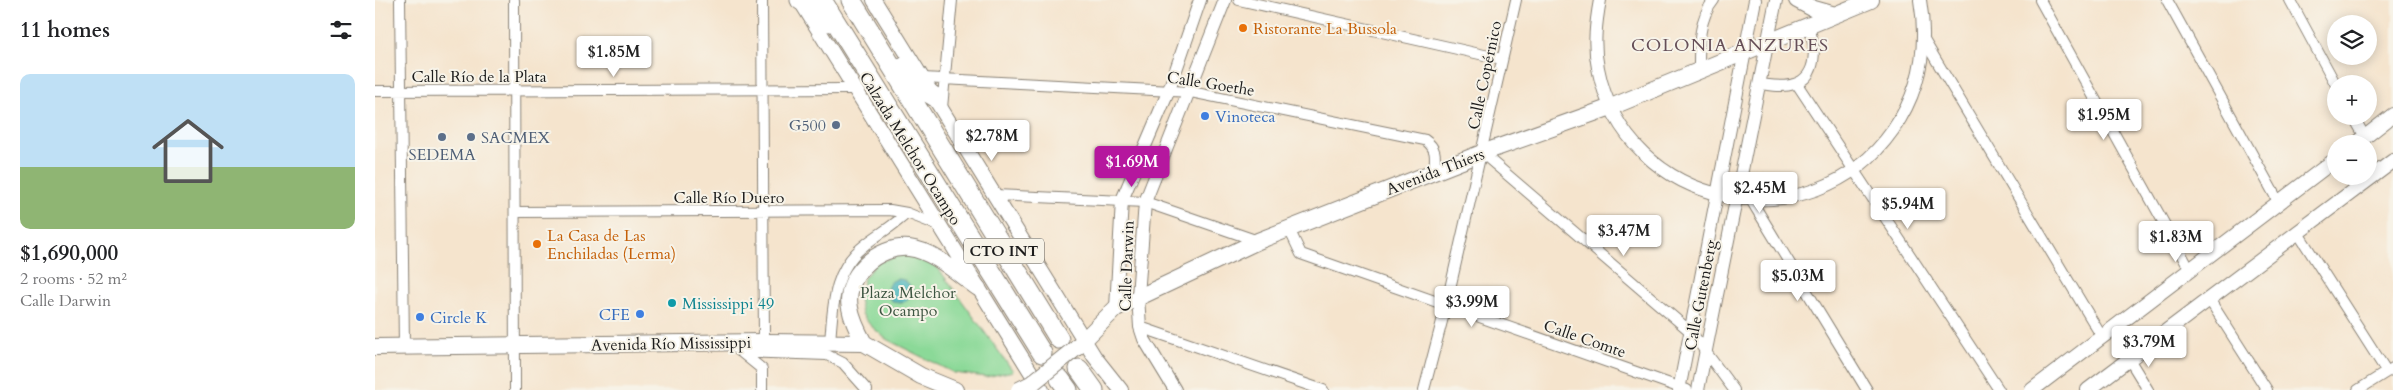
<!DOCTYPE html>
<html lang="en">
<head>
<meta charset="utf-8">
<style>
  :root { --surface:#fff; --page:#f6f6f6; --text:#202124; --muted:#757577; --line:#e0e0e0; --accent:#b5179e }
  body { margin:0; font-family:Cardo,serif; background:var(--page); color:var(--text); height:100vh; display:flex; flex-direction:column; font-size:19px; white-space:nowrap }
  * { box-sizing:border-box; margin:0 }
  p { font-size:16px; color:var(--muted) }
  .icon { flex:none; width:28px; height:28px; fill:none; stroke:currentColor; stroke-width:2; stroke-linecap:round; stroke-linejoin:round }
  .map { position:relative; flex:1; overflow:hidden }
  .panel { display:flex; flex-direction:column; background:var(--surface); width:375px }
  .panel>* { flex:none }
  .buttons { position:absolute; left:1952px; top:15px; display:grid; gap:10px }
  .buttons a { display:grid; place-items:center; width:50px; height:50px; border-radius:50%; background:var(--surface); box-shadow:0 2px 12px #0003; font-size:25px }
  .price { position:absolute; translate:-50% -42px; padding:0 11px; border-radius:5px; background:#fff; color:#222; font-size:16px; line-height:32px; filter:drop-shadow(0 1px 2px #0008) }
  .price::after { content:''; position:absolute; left:50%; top:30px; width:15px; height:11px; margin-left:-8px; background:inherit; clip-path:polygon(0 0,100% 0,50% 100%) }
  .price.current { background:var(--accent); color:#fff }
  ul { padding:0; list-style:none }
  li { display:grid; align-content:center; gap:10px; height:265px; padding:0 20px }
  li+li { border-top:1px solid var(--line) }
  li span { display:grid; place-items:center; height:155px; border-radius:10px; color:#555 }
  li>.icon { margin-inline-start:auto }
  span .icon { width:90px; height:90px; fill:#fffc; stroke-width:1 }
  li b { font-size:21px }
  h2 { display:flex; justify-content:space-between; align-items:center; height:60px; padding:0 20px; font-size:21px }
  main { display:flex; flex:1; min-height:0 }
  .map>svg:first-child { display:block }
  .green { fill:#8bd998; stroke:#547a5a }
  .water { fill:#43b3bb; stroke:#30686c }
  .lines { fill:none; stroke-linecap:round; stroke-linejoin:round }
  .minor-casing { stroke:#888074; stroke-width:12 }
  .tertiary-casing { stroke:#888074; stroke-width:14 }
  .secondary-casing { stroke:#888074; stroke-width:16 }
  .primary-casing { stroke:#888074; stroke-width:18 }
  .motorway-casing { stroke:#888074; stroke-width:21 }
  .minor { stroke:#fff; stroke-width:10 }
  .tertiary { stroke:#fff; stroke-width:12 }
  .secondary { stroke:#fff; stroke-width:14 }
  .primary { stroke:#fff; stroke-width:16 }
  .motorway { stroke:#fff; stroke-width:19 }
  .primary-bridge-casing { stroke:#888074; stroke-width:18; stroke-linecap:butt }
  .primary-bridge { stroke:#fff; stroke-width:16 }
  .food-dot { fill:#e8710a; stroke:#f7f3e8; stroke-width:2 }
  .shop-dot { fill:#3f7fe0; stroke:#f7f3e8; stroke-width:2 }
  .service-dot { fill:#5c6f8a; stroke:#f7f3e8; stroke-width:2 }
  .culture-dot { fill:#0f9aa8; stroke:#f7f3e8; stroke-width:2 }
  .labels { text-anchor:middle; stroke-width:4; stroke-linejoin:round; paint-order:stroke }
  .shield { fill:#f7f3e8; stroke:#5e5c59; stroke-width:1 }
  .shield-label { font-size:15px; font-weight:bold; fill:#1c1c1c }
  .food-label { font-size:16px; fill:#c56008; stroke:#f7f3e8; text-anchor:start }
  .street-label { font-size:16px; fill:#1c1c1c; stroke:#f7f3e8 }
  .shop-label { font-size:16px; fill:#366cbe; stroke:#f7f3e8; text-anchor:start }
  .service-label { font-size:16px; fill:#4e5e75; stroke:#f7f3e8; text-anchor:end }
  .park-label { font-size:16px; fill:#3d5541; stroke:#f7f3e8 }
  .culture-label { font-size:16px; fill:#0d838f; stroke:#f7f3e8; text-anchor:start }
  .neighbourhood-label { font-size:18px; letter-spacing:1px; fill:#664f58; stroke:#f7f3e8 }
</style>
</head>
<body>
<main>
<section class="panel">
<h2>11 homes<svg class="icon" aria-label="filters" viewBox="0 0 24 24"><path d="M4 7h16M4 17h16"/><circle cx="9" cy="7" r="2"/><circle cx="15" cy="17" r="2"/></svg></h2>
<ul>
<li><span style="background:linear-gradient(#bfe0f5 60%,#8fb573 0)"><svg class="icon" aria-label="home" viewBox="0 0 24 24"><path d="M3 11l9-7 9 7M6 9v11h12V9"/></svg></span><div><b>$1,690,000</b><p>2 rooms · 52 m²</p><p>Calle Darwin</p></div></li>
</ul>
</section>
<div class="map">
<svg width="2018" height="390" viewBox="0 0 2018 390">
  <rect width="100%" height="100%" fill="#f7f3e8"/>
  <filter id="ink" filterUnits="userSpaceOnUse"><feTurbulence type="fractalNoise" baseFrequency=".02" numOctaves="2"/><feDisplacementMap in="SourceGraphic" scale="10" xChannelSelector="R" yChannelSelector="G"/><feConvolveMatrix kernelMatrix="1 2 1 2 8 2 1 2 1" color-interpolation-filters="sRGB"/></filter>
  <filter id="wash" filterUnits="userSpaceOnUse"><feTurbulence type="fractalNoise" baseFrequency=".0096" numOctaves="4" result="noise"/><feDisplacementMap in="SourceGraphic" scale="20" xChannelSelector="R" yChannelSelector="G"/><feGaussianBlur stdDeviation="1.12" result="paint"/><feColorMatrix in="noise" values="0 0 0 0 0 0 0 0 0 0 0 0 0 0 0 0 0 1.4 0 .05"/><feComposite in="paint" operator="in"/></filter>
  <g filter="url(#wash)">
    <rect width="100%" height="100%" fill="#f5e4cd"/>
    <path class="green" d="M528 254 544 257 563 268 638 371 611 377 579 373 511 339 495 325 487 314 484 299 489 278 501 263Z"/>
    <path class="water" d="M512 291a12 12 0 1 1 24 0a12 12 0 1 1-24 0Z"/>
  </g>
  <g filter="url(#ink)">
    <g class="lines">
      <defs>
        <path id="minor" d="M25 0 29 347
          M139 0 140 390
          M387 0 389 342
          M864 0 1127 59
          M1665 0 1815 270
          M1792 0 1904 203
          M1915 0 1961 85
          M1549 40 1727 337
          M1324 71C1324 47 1323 19 1339 0
          M548 78 816 92 1050 140C1063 149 1060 158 1059 172
          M1384 84C1395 85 1408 88 1419 84 1444 77 1441 44 1433 26
          M1422 84 1624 390
          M0 91 478 89
          M567 108 577 0
          M1978 116 1990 137
          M1107 153 1316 332 1359 390
          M620 195 770 202 883 241
          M1376 200 1492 390
          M140 212 515 210 532 213 565 226
          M914 229 926 254 1312 390
          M1923 233 2012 372
          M1834 299 1892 390
          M765 327 948 390
          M353 343 366 352 452 355 468 363 492 390
          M455 343C458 304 458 269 491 244 505 233 520 225 532 213
          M366 352 387 369V390
          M1754 359 1773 390
          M1049 390 1071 306 1141 0
          M1983 390 2018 368"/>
        <path id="tertiary" d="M1225 0C1221 22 1218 45 1223 68 1250 209 1436 247 1518 130 1545 91 1553 46 1545 0
          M741 308 747 200 794 90 825 0
          M800 390 769 339 765 327 763 296 770 202 850 0
          M1304 390 1380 0
          M1323 390 1401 0"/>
        <path id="secondary" d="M499 0 719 356 746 390
          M426 2 667 390
          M1981 144 2018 115
          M1657 390 1961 159
          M1713 390 2018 161"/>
        <path id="primary" d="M1422 0 1439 9 1460 15
          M489 343C483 332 477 320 475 308 468 276 503 245 534 248 559 251 583 274 603 288
          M0 347 389 342 489 343 546 376 580 390
          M701 348 741 308 883 241 1107 153 1236 107 1496 0"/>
        <path id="motorway" d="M425 0 446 12 453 22
          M447 0 667 353
          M476 0 684 339
          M529 67 542 86 560 97
          M704 369 719 390
          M685 379 693 390"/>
      </defs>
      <use href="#minor" class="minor-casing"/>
      <use href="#tertiary" class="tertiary-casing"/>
      <use href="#secondary" class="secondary-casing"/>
      <use href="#primary" class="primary-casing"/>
      <use href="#motorway" class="motorway-casing"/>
      <use href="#minor" class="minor"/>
      <use href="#tertiary" class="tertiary"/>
      <use href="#secondary" class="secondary"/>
      <use href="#primary" class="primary"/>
      <use href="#motorway" class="motorway"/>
      <defs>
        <path id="primary-bridge" d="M644 390 656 384 701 348"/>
      </defs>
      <use href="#primary-bridge" class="primary-bridge-casing"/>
      <use href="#primary-bridge" class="primary-bridge"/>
    </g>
  </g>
  <g class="food-dot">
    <circle cx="868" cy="28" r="5"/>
    <circle cx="162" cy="244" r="5"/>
  </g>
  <g class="shop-dot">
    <circle cx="830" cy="116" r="5"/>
    <circle cx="265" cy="314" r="5"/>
    <circle cx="45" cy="317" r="5"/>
  </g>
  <g class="service-dot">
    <circle cx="461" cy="125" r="5"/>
    <circle cx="67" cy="137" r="5"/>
    <circle cx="96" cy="137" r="5"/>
  </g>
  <circle class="culture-dot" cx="297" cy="303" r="5"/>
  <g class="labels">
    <rect class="shield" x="589" y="238.5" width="80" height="25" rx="4"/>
    <g class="shield-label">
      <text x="629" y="256">CTO INT</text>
    </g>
    <g class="food-label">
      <text x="878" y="34">Ristorante La Bussola</text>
      <text x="172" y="241">La Casa de Las<tspan x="172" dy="18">Enchiladas (Lerma)</tspan></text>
    </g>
    <g class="street-label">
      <text transform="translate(1109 75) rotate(-78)" y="6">Calle Copérnico</text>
      <text x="104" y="82">Calle Río de la Plata</text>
      <text transform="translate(836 83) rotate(9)" y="6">Calle Goethe</text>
      <text transform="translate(536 148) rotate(58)" y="6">Calzada Melchor Ocampo</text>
      <text transform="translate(1060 171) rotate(-21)" y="6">Avenida Thiers</text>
      <text x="354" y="203">Calle Río Duero</text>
      <text transform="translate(751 266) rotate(-88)" y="6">Calle Darwin</text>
      <text transform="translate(1325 295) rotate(-79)" y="6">Calle Gutenberg</text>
      <text transform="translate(1210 338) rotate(19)" y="6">Calle Comte</text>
      <text transform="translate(296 343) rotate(-1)" y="6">Avenida Río Mississippi</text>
    </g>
    <g class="shop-label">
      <text x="840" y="122">Vinoteca</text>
      <text x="255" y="320" text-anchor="end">CFE</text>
      <text x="55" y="323">Circle K</text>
    </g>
    <g class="service-label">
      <text x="451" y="131">G500</text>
      <text x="106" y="143" text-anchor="start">SACMEX</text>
      <text x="67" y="160" text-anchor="middle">SEDEMA</text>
    </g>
    <g class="park-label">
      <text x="533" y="298">Plaza Melchor<tspan x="533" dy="18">Ocampo</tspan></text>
    </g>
    <g class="culture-label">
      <text x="307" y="309">Mississippi 49</text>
    </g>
    <g class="neighbourhood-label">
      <text x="1355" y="51">COLONIA ANZURES</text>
    </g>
  </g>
</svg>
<div class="buttons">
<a><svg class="icon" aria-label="layers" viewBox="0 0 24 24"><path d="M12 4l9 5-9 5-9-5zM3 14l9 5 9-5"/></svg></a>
<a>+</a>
<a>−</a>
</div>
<b class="price" style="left:239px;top:78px">$1.85M</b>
<b class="price" style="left:1729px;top:141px">$1.95M</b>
<b class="price" style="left:617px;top:162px">$2.78M</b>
<b class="price current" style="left:757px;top:188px">$1.69M</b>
<b class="price" style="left:1385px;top:214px">$2.45M</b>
<b class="price" style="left:1533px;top:230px">$5.94M</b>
<b class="price" style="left:1249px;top:257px">$3.47M</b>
<b class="price" style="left:1801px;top:263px">$1.83M</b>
<b class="price" style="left:1423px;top:302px">$5.03M</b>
<b class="price" style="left:1097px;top:328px">$3.99M</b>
<b class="price" style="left:1774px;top:368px">$3.79M</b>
</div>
</main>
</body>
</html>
